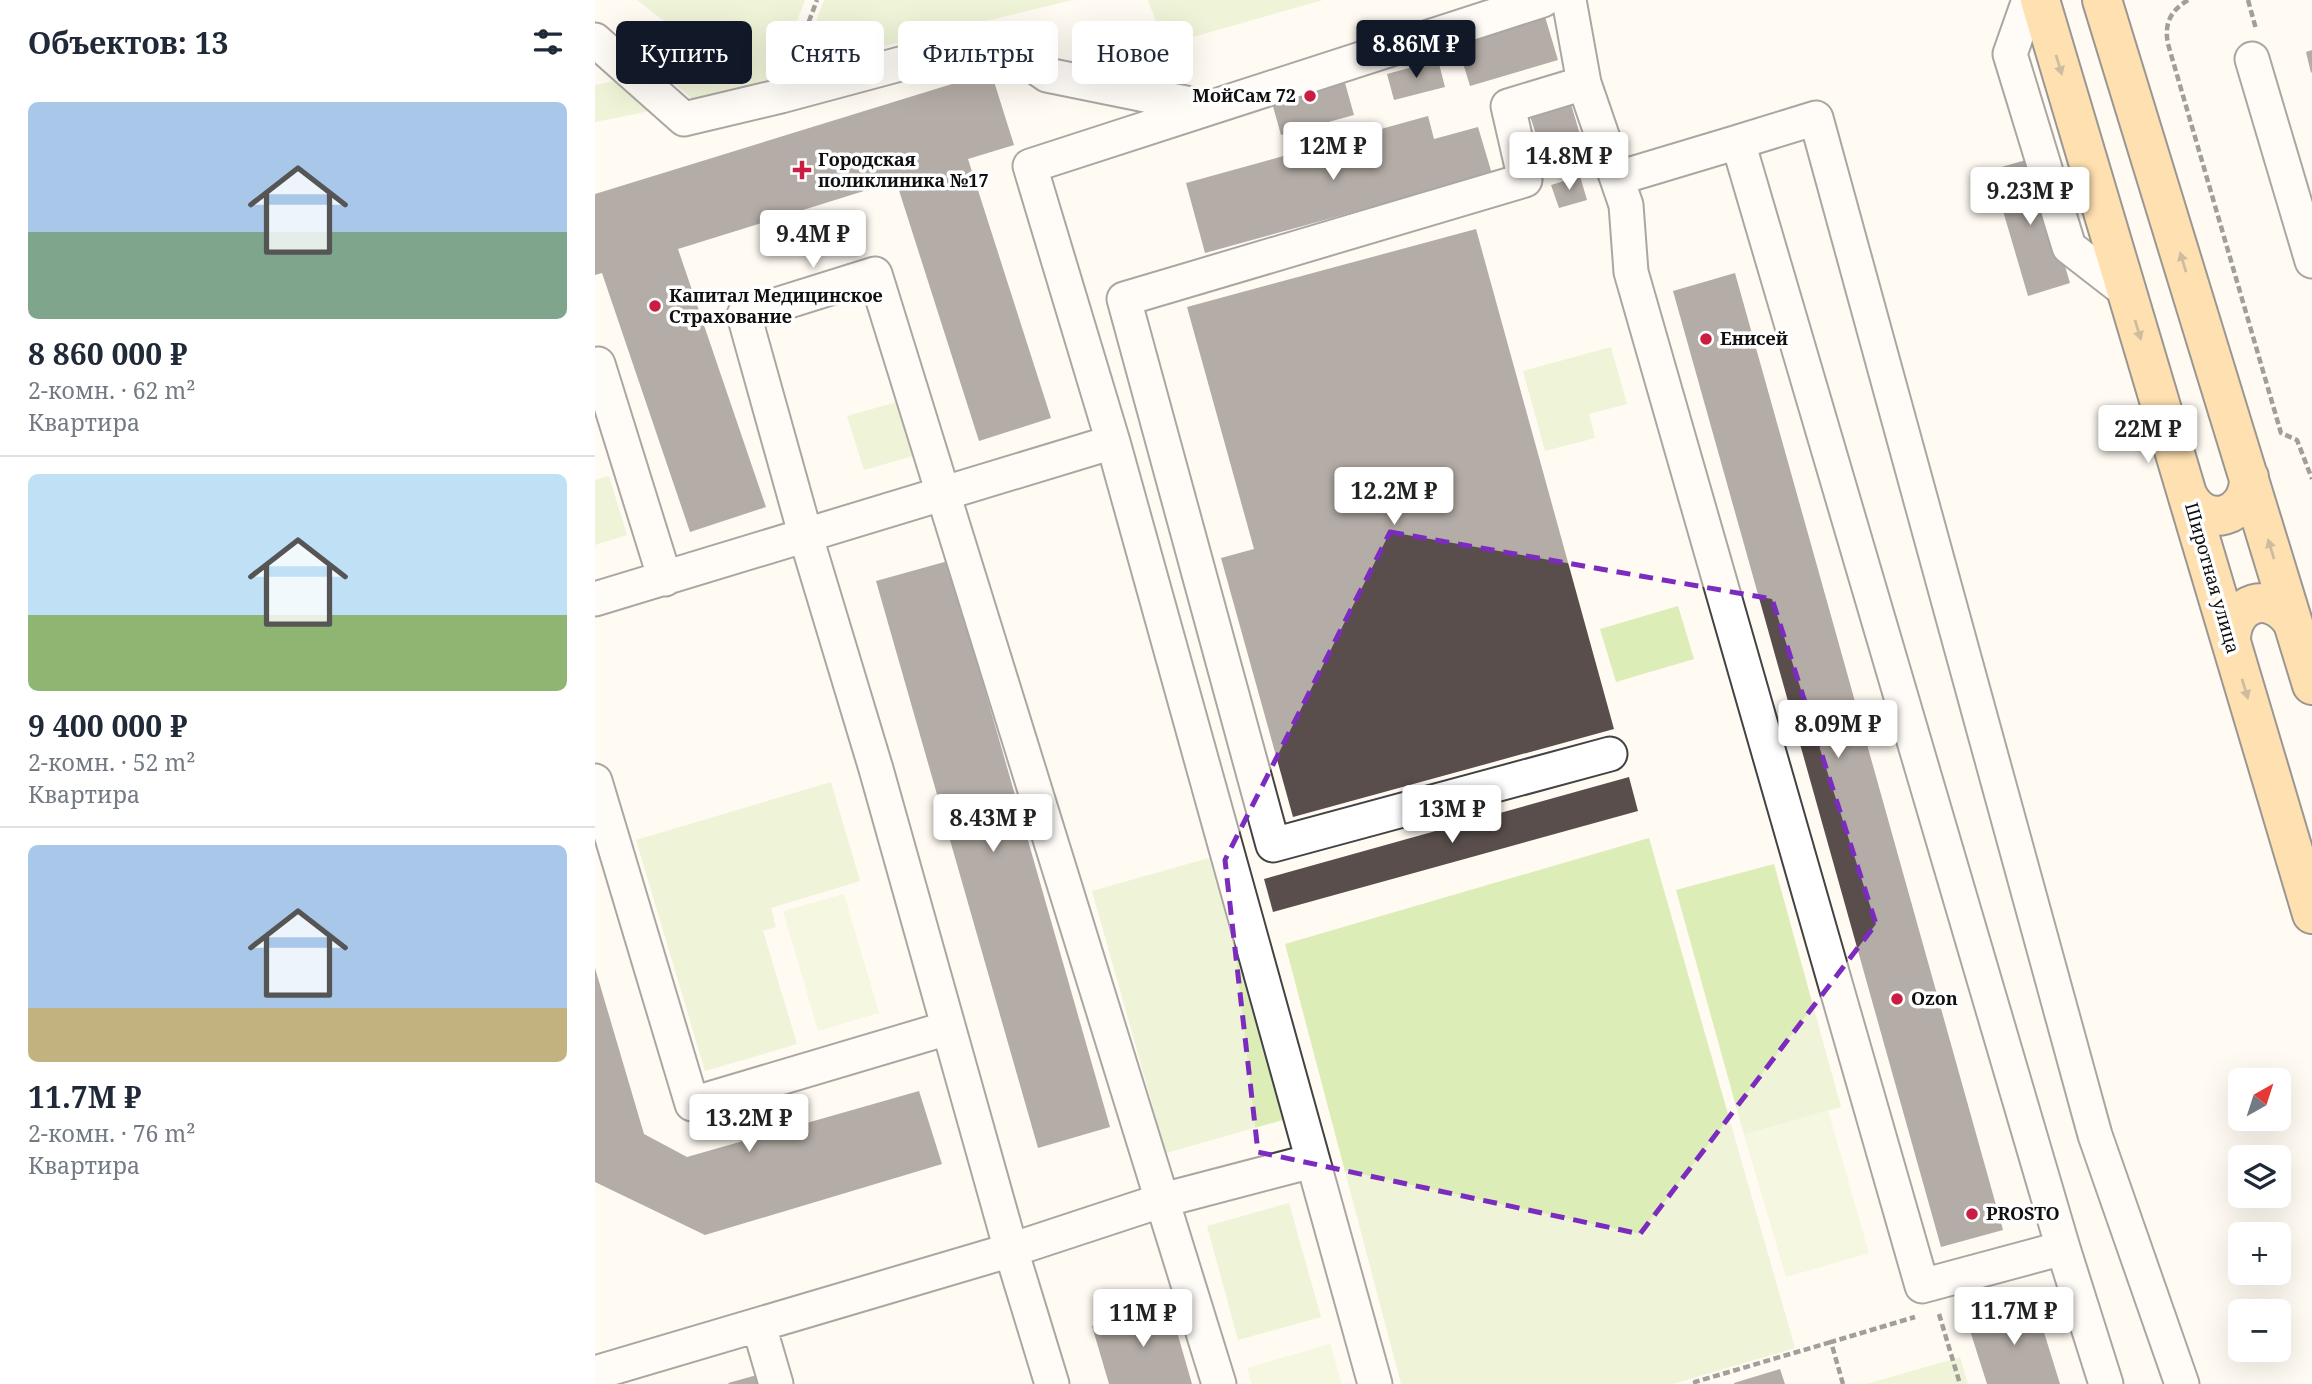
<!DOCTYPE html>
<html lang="ru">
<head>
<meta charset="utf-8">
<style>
  :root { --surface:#fff; --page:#f6f6f7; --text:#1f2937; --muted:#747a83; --line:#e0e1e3; --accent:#111827 }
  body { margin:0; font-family:"Noto Serif",serif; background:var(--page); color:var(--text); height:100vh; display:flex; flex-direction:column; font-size:26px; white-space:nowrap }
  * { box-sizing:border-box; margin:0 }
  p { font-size:23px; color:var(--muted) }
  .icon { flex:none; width:38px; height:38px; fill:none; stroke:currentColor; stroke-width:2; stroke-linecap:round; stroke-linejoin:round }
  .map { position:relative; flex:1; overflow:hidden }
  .details { display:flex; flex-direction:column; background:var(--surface); width:595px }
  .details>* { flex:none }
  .guide { position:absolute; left:21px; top:21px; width:665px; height:63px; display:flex; gap:14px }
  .needle { width:46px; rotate:39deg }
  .fabs { position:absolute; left:1633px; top:1068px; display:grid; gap:14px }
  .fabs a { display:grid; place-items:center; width:63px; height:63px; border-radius:10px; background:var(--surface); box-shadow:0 7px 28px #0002; font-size:35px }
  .price { position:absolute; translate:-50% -60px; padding:0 16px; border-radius:7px; background:#fff; color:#222; font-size:23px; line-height:46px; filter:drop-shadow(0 2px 4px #0008) }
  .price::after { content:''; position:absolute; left:50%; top:42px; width:21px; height:16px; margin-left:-10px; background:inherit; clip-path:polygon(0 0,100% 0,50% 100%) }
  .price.on { background:var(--accent); color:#fff }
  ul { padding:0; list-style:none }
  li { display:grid; align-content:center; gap:14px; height:371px; padding:0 28px }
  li+li { border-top:2px solid var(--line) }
  li span { display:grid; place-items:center; height:217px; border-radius:10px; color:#555 }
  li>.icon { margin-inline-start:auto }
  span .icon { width:126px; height:126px; fill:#fffc; stroke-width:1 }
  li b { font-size:30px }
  h2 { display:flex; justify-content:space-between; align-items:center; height:84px; padding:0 28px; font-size:30px }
  .tag { padding:0 24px; border-radius:10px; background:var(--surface); box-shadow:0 7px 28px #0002; font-size:24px; line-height:63px }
  .tag.on { background:var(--accent); color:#fff }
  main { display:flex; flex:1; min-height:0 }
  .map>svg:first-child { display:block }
  .green { fill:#dcedb8 }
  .pitch { fill:#ecf3cb }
  .building { fill:#594e4b }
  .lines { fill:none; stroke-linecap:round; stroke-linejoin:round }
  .minor-casing { stroke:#434343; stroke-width:37 }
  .major-casing { stroke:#212121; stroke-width:42 }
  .path { stroke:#323232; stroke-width:4.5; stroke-dasharray:7 3.5; stroke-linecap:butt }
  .minor { stroke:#fff; stroke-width:33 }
  .major { stroke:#ffc062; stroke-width:38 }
  .oneway { fill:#93713d }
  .marked { fill:none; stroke:#7b2cbf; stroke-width:5; stroke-dasharray:14 9; stroke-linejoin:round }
  .poi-dot { fill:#ca1d41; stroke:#fff; stroke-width:2.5 }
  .labels { text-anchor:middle; stroke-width:7; stroke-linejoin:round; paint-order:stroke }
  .poi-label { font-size:18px; font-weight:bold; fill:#101010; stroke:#fff; text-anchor:start }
  .street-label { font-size:18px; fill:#101010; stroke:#fff }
</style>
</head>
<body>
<main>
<section class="details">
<h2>Объектов: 13<svg class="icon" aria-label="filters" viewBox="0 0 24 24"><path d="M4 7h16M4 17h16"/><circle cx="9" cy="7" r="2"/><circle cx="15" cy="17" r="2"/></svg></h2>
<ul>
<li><span style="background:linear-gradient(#a9c7e8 60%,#7fa58c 0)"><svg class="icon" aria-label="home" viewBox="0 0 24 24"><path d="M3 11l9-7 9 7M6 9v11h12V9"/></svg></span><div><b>8 860 000 ₽</b><p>2-комн. · 62 m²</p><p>Квартира</p></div></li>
<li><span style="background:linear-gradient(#bfe0f5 65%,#8fb573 0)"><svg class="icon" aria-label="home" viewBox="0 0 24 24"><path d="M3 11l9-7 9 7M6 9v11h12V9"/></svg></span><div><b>9 400 000 ₽</b><p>2-комн. · 52 m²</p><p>Квартира</p></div></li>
<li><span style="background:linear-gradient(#a9c7e8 75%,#c2b280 0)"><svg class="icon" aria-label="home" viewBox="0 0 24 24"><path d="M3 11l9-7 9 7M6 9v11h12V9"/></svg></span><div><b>11.7M ₽</b><p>2-комн. · 76 m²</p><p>Квартира</p></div></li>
</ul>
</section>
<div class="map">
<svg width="1717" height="1384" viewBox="0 0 1717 1384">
  <rect width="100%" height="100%" fill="#fffaf2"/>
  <path class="green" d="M42 0H210L178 83 98 99 61 69 115 57Z
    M229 0H477L204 67Z
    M553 0H728L570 45Z
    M26 80 65 109 0 122V85Z
    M1016 347 1032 404 994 414 1000 438 950 451 928 371Z
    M302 402 318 456 269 470 252 416Z
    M14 476 32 535 0 545V480Z
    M1083 606 1099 659 1021 682 1005 629Z
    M236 782 265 881 176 908 181 927 168 931 202 1044 110 1071 41 840Z
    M1054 838 1200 1348 1078 1384H806L690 944Z
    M614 858 688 1120 571 1153 497 891Z
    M1179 864 1246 1107 1149 1135 1081 890Z
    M694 1203 726 1317 643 1340 612 1226Z
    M1365 1357 1373 1384H1272Z"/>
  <path class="pitch" d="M249 894 284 1013 223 1031 188 911Z
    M1233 1110 1274 1253 1191 1277 1149 1135Z
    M735 1344 747 1384H657L652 1368Z"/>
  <path class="building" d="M945 0 963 60 875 86 854 17Z
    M1717 50V72L1716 73 1711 52Z
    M743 58 759 115 686 135 670 78Z
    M843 60 850 87 799 100 792 74Z
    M396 72 419 145 373 159 456 418 384 441 301 181 83 249 171 507 95 532 7 273 0 275V194Z
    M976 104 986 138 946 150 935 116Z
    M833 116 839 139 883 127 897 174 610 253 591 183Z
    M1438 158 1475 283 1433 296 1396 170Z
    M985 176 992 200 964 208 956 185Z
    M881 229 1019 729 698 817 626 558 659 549 592 307Z
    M1140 273 1408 1230 1346 1247 1078 291Z
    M353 561 515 1127 443 1148 281 581Z
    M1034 777 1043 811 678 912 669 879Z
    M0 968 49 1134 92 1157 324 1091 347 1164 110 1235 0 1182Z
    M1439 1300 1465 1384H1392L1372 1321Z
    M574 1304 597 1384H514L497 1326Z
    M1185 1369 1190 1384H1139V1383Z
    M162 1375 164 1384H134L133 1383Z"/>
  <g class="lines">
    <defs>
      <path id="minor" d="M974 0 989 83 1031 205 1036 272 1327 1286 1468 1248
        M1434 0 1415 54 1474 247 1532 292
        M0 40 89 119 186 96 387 42 416 50 452 75 610 107
        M1657 59 1717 261
        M989 83 913 106 930 180 529 299 678 845 1015 754
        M1143 142 1221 118 1500 1135 1587 1384
        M1023 178 1143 142 1468 1248 1511 1384
        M0 365 3 364 70 579
        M518 442 780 1384
        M0 599 518 442 435 166 948 0
        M0 781 97 1104 353 1028
        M164 1326 181 1384
        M0 1373 416 1250 568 1200 717 1161
        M457 1384 416 1250 281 769 211 537 149 315 280 274 624 1384"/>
      <path id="major" d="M1445 0 1717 914
        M1507 0 1717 685
        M1592 494C1609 531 1655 518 1654 477
        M1636 641C1636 601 1676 589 1698 623"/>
    </defs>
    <use href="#minor" class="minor-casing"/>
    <use href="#major" class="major-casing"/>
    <path class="path" d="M1593 0C1575 11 1569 24 1573 44L1686 433 1702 440 1717 479
      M1653 0 1661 29
      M199 61 222 0
      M1344 1314 1365 1384
      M1101 1384 1100 1382 1236 1342
      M1248 1384 1236 1342 1320 1317"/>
    <use href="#minor" class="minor"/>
    <use href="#major" class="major"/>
  </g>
  <defs><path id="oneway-solid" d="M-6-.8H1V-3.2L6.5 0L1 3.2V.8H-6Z" transform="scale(1.75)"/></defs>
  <g class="oneway">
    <use href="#oneway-solid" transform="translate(1464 65) rotate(73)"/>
    <use href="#oneway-solid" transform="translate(1588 262) rotate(-107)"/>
    <use href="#oneway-solid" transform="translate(1543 330) rotate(73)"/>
    <use href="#oneway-solid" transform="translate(1676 549) rotate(-107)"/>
    <use href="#oneway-solid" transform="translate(1650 689) rotate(73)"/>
  </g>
  <path d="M0 0H1717V1384H0ZM795 532 1177 599 1281 924 1045 1234 663 1152 630 860Z" fill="#fffaf2" fill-opacity=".55" fill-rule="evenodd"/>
  <path class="marked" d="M795 532 1177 599 1281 924 1045 1234 663 1152 630 860Z"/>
  <g class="poi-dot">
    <circle cx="715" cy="96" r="7"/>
    <path d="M203.5 159.5h7v7h7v7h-7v7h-7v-7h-7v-7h7z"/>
    <circle cx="60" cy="306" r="7"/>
    <circle cx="1111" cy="339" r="7"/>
    <circle cx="1302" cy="999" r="7"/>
    <circle cx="1377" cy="1214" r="7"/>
  </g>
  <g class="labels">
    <g class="poi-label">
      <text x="701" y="102" text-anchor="end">МойСам 72</text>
      <text x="223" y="166">Городская<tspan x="223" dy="21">поликлиника №17</tspan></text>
      <text x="74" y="302">Капитал Медицинское<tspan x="74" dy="21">Страхование</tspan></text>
      <text x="1125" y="345">Енисей</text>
      <text x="1316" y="1005">Ozon</text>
      <text x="1391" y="1220">PROSTO</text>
    </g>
    <g class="street-label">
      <text transform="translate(1617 578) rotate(74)" y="6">Широтная улица</text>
    </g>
  </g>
</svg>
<div class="fabs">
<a><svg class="needle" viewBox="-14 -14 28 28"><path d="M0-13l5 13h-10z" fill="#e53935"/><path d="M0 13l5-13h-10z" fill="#747a83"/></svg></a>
<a><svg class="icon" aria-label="layers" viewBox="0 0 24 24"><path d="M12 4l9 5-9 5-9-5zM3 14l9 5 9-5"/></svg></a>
<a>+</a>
<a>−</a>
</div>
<b class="price on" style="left:821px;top:80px">8.86M ₽</b>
<b class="price" style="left:738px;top:182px">12M ₽</b>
<b class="price" style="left:974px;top:192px">14.8M ₽</b>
<b class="price" style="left:1435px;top:227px">9.23M ₽</b>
<b class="price" style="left:218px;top:270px">9.4M ₽</b>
<b class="price" style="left:1553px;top:465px">22M ₽</b>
<b class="price" style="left:799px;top:527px">12.2M ₽</b>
<b class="price" style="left:1243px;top:760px">8.09M ₽</b>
<b class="price" style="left:857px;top:845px">13M ₽</b>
<b class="price" style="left:398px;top:854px">8.43M ₽</b>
<b class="price" style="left:154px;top:1154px">13.2M ₽</b>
<b class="price" style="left:1419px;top:1347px">11.7M ₽</b>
<b class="price" style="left:548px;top:1349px">11M ₽</b>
<div class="guide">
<a class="tag on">Купить</a>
<a class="tag">Снять</a>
<a class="tag">Фильтры</a>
<a class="tag">Новое</a>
</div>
</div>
</main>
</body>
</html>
